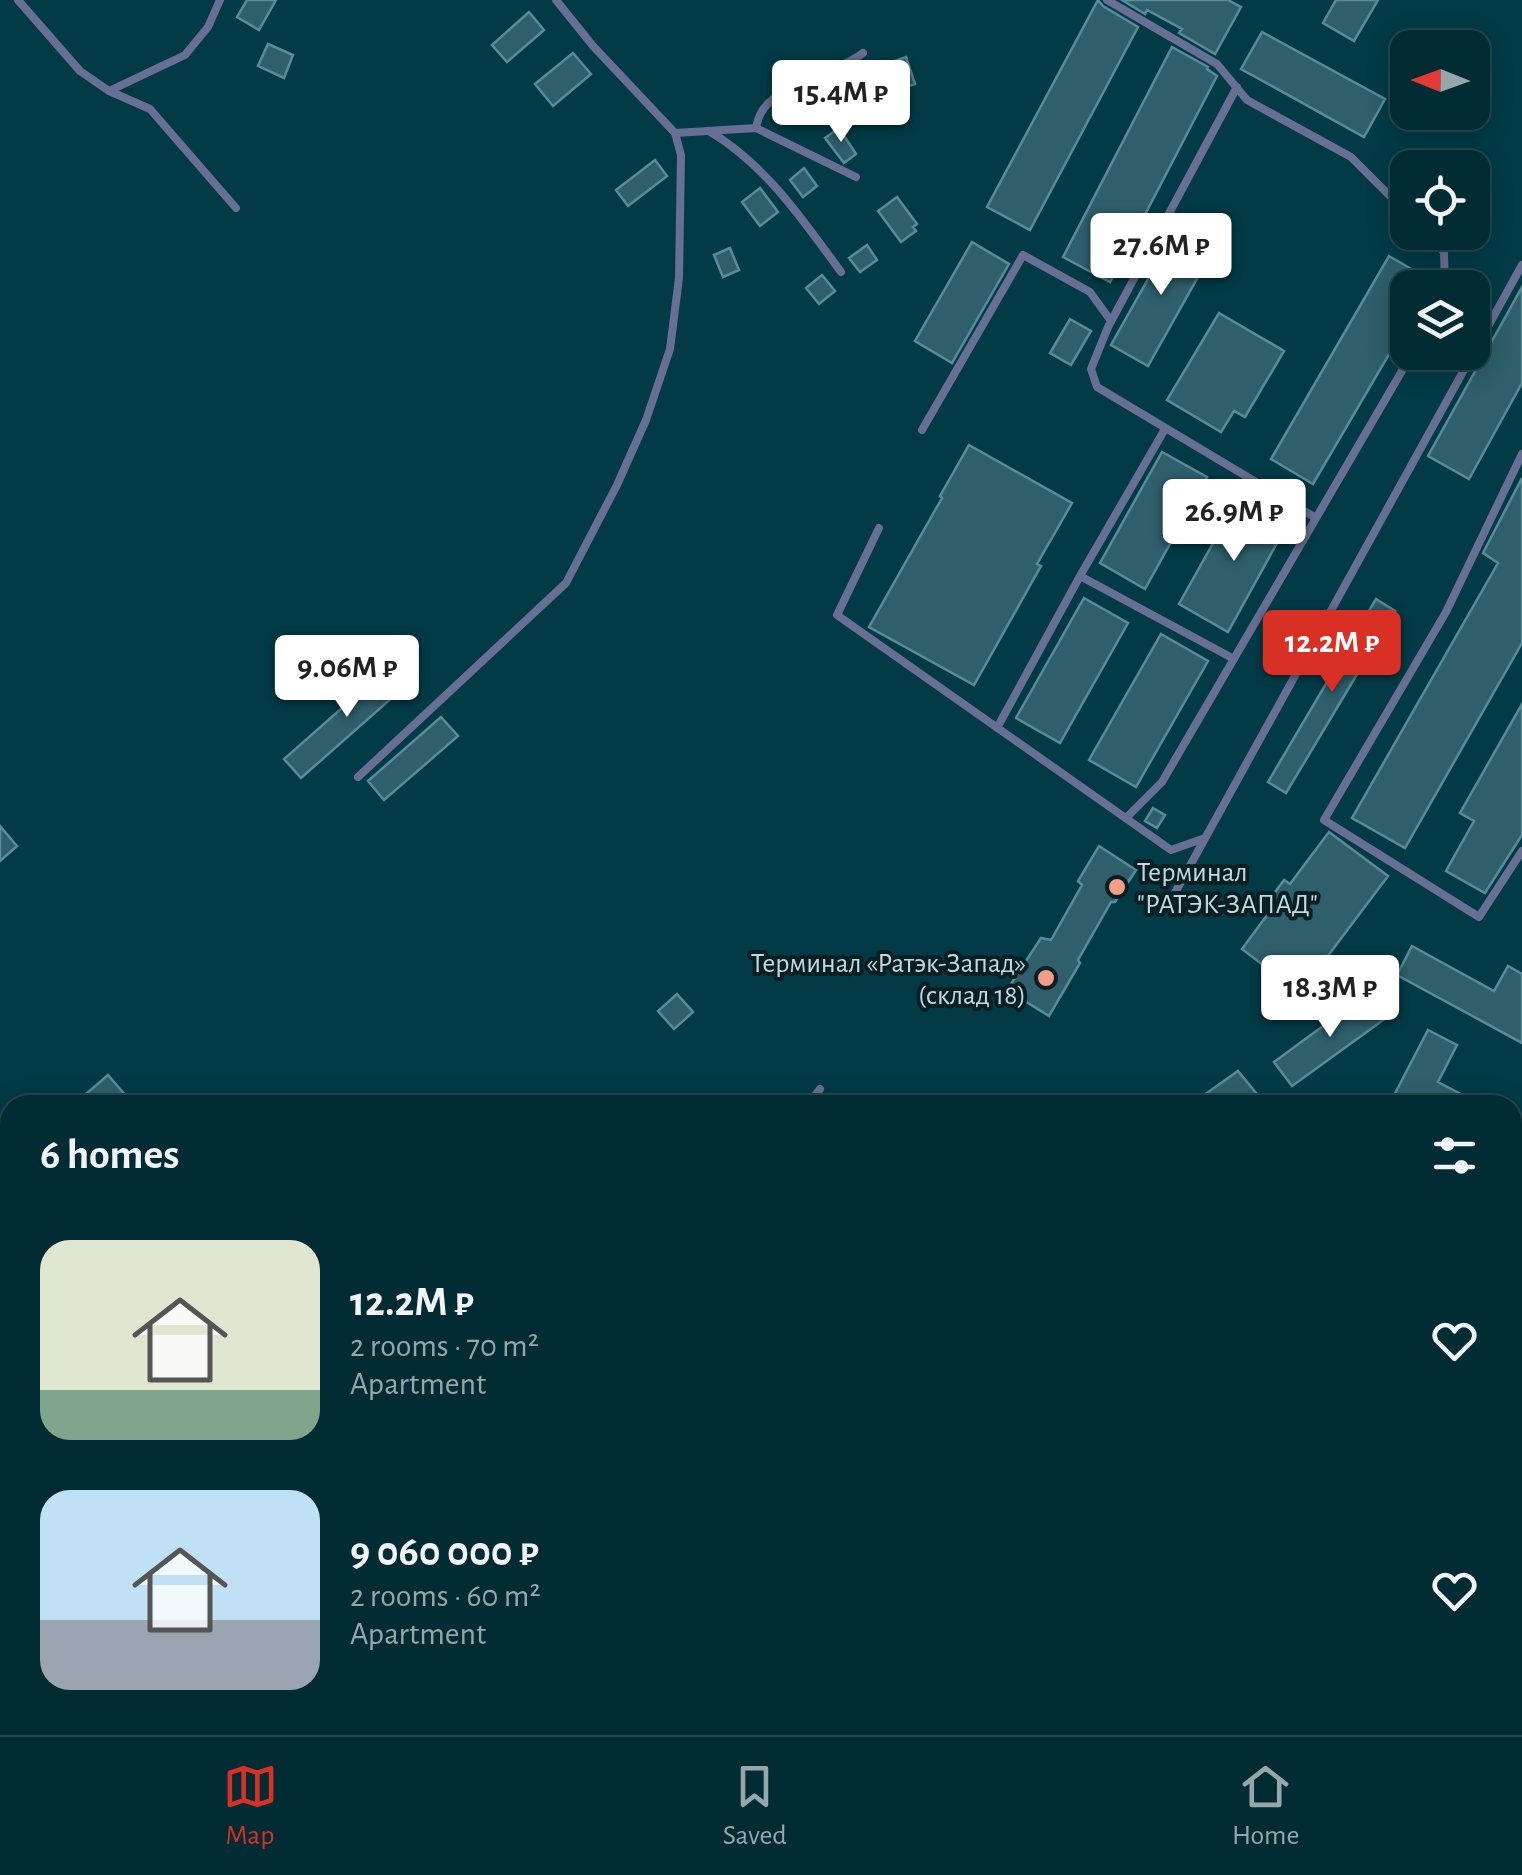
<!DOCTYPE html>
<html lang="en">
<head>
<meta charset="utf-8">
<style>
  :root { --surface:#022c34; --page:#103840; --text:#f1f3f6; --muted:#96a7ac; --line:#23484f; --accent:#d93025 }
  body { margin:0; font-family:"Alegreya Sans",sans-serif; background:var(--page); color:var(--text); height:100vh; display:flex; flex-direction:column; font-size:38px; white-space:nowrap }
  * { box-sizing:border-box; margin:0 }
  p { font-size:32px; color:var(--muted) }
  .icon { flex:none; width:55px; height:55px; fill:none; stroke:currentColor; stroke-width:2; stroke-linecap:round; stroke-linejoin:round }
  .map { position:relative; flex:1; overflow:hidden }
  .details { position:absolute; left:0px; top:1095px; width:1522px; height:640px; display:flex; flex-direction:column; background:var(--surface); border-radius:30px 30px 0 0; box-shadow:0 5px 25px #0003,0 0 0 2px var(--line) }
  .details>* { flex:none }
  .needle { width:65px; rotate:271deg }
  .controls { position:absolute; left:1390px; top:30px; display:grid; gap:20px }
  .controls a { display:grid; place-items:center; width:100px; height:100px; border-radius:20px; background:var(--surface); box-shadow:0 5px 25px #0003,0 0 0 2px var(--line); font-size:50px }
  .price { position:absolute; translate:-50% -85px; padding:0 22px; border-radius:10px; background:#fff; color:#222; font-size:32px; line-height:65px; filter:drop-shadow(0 2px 5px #0008) }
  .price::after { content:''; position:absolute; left:50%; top:60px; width:30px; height:22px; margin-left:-15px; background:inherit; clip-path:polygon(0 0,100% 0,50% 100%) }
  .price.selected { background:var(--accent); color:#fff }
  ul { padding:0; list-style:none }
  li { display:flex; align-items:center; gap:30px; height:250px; padding:0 40px }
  li span { display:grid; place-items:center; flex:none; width:280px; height:200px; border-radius:30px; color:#555 }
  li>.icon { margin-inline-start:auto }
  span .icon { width:120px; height:120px; fill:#fffc; stroke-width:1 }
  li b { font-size:42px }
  h2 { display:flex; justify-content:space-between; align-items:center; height:120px; padding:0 40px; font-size:42px }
  .dock { display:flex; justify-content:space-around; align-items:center; height:140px; border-top:2px solid var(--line); background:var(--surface); font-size:28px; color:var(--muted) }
  .dock a { display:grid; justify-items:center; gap:5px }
  .dock .selected { color:var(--accent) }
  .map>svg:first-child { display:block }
  .building { fill:#2e5f6b; stroke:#5a8b98; stroke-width:2.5 }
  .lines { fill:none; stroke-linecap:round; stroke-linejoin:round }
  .path { stroke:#689098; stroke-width:2.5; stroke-dasharray:2.5 8; stroke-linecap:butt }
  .lane { stroke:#676f94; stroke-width:8 }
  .street { stroke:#676f94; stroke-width:14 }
  .secondary { stroke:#848fca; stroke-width:20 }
  .poi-dot { fill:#f49e88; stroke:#0a1f24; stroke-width:4 }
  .labels { text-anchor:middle; stroke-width:8; stroke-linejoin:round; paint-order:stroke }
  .poi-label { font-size:28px; fill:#c1dae0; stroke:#0a1f24; text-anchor:start }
</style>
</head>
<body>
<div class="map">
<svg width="1522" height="1735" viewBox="0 0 1522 1735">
  <rect width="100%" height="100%" fill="#023b46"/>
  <path class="building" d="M247 0H276L259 30 237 17Z
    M1098 0 1103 6 1138 27 1030 230 987 207Z
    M1122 0H1228L1241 7 1215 54 1179 33 1182 29 1147 10 1145 14Z
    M1336 0H1378L1354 41 1323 23Z
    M529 12 544 30 507 62 492 45Z
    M1262 32 1385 99 1364 137 1241 69Z
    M268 44 293 55 284 78 258 66Z
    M1172 47 1208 67 1207 69 1217 76 1110 282 1063 257Z
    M573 53 591 74 553 106 535 84Z
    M906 57 915 84 892 92 883 65Z
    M839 128 856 154 844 163 825 138Z
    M655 160 667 176 628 206 616 190Z
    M804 168 817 186 803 197 790 180Z
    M760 188 778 212 760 226 742 202Z
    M897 197 917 224 913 227 916 231 901 242 878 211Z
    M1175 231 1212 252 1148 366 1111 345Z
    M972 242 1009 264 952 363 915 341Z
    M867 245 877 260 860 272 849 258Z
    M730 248 739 270 723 277 714 255Z
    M1389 256 1437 284V288H1408V322L1313 484 1271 459Z
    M822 275 835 291 819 304 806 288Z
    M1522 287V383L1469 479 1428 456Z
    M1219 313 1284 351 1245 417 1234 411 1221 432 1167 400Z
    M1070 319 1091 331 1071 365 1050 353Z
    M969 445 1072 503 1037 564 1041 566 974 685 869 627 942 498 940 496Z
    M1162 452 1207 477 1145 589 1100 563Z
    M1522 478V643L1405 848 1352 818 1498 563 1483 553Z
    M1240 495 1288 523 1228 632 1179 604Z
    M1084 598 1128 623 1060 743 1016 718Z
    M1376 599 1395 611 1286 793 1268 782Z
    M1161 634 1208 661 1136 787 1089 760Z
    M393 663 410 682 301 778 284 759Z
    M1522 704V835L1485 893 1446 871 1474 821 1460 813Z
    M441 717 458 736 384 800 368 781Z
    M1153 808 1165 815 1157 828 1145 821Z
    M0 826 17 846 0 861Z
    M1329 832 1388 876 1300 993 1242 949 1276 903 1270 899 1284 880 1290 884Z
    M1099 846 1136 870 1115 902H1111L1078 960 1080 963 1049 1016 1007 990 1041 938 1051 940 1082 885 1078 881Z
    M1412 946 1494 991 1508 966 1522 974V1043L1397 975Z
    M1368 993 1386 1018 1292 1086 1274 1062Z
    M677 994 693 1012 674 1029 658 1011Z
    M1428 1030 1457 1045 1438 1082 1482 1105H1389Z
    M1238 1071 1257 1094 1273 1105H1190Z
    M108 1075 134 1105H73Z"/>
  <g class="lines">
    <path class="path" d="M176 1734 196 1725"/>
    <path class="lane" d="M18 0 80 71 109 91 150 109 236 208
      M1107 0 1217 64 1247 100 1351 157 1408 214
      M1237 87 1108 327 1091 369 1097 387 1316 518
      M109 91 185 55 208 27 220 0
      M756 128C757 123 758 118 761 113 775 85 835 75 863 53
      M709 131C766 165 802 219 841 272
      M675 133 756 128 856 177
      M1425 232 1444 252 1445 288
      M922 430 1023 255 1090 292 1111 321
      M1522 454 1446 612 1324 820 1479 917 1522 851
      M879 528 837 615 1171 850 1205 838
      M1080 576 1234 659
      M997 728 1080 576 1165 429
      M358 777 566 583 617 485 646 420 670 349 679 278 681 155 675 133 593 46 556 0
      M1126 818 1162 782 1413 352
      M1171 900 1522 265
      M808 1105 820 1089
      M1512 1303 1522 1284
      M0 1456 10 1448
      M344 1735 355 1725
      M678 1735 684 1725"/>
    <path class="street" d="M0 1555 10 1566
      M151 1725 160 1735"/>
    <path class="secondary" d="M1512 1609 1522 1591
      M1446 1735 1451 1725"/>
  </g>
  <g class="poi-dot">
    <circle cx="1117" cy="887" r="10"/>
    <circle cx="1046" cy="978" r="10"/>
  </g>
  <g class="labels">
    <g class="poi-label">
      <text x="1137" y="881">Терминал<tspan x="1137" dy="32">"РАТЭК-ЗАПАД"</tspan></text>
      <text x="1026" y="972" text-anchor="end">Терминал «Ратэк-Запад»<tspan x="1026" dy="32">(склад 18)</tspan></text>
    </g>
  </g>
</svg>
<div class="controls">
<a><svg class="needle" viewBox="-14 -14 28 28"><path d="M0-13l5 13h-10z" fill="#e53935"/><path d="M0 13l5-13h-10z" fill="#96a7ac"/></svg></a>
<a><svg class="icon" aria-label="locate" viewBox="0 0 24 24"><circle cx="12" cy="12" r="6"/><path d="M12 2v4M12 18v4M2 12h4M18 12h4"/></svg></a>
<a><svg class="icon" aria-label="layers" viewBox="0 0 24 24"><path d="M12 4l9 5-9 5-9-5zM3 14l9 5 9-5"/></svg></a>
</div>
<b class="price" style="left:841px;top:145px">15.4M ₽</b>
<b class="price" style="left:1161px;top:298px">27.6M ₽</b>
<b class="price" style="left:1234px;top:564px">26.9M ₽</b>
<b class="price selected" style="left:1332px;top:695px">12.2M ₽</b>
<b class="price" style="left:347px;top:720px">9.06M ₽</b>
<b class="price" style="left:1330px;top:1040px">18.3M ₽</b>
<section class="details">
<h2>6 homes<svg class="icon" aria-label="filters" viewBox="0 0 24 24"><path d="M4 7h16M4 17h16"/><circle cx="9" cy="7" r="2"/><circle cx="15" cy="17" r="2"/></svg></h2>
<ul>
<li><span style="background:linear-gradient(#dfe7d0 75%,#7fa58c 0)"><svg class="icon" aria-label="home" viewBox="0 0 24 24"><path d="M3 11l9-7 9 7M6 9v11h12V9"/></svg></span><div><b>12.2M ₽</b><p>2 rooms · 70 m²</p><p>Apartment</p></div><svg class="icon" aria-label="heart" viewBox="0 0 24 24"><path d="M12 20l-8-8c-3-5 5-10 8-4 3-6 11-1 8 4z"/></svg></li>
<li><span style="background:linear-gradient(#bfe0f5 65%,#9aa5b1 0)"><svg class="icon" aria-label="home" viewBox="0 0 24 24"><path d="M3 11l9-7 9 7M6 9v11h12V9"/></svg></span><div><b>9 060 000 ₽</b><p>2 rooms · 60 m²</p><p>Apartment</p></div><svg class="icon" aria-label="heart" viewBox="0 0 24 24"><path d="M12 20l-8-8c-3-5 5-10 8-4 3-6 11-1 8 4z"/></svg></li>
</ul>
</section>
</div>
<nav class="dock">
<a class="selected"><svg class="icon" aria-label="map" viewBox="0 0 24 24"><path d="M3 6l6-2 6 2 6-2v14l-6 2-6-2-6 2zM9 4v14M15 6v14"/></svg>Map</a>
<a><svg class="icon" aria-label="saved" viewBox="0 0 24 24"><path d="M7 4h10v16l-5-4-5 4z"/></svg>Saved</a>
<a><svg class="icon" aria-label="home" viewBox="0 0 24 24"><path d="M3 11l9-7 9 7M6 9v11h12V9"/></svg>Home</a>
</nav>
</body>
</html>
